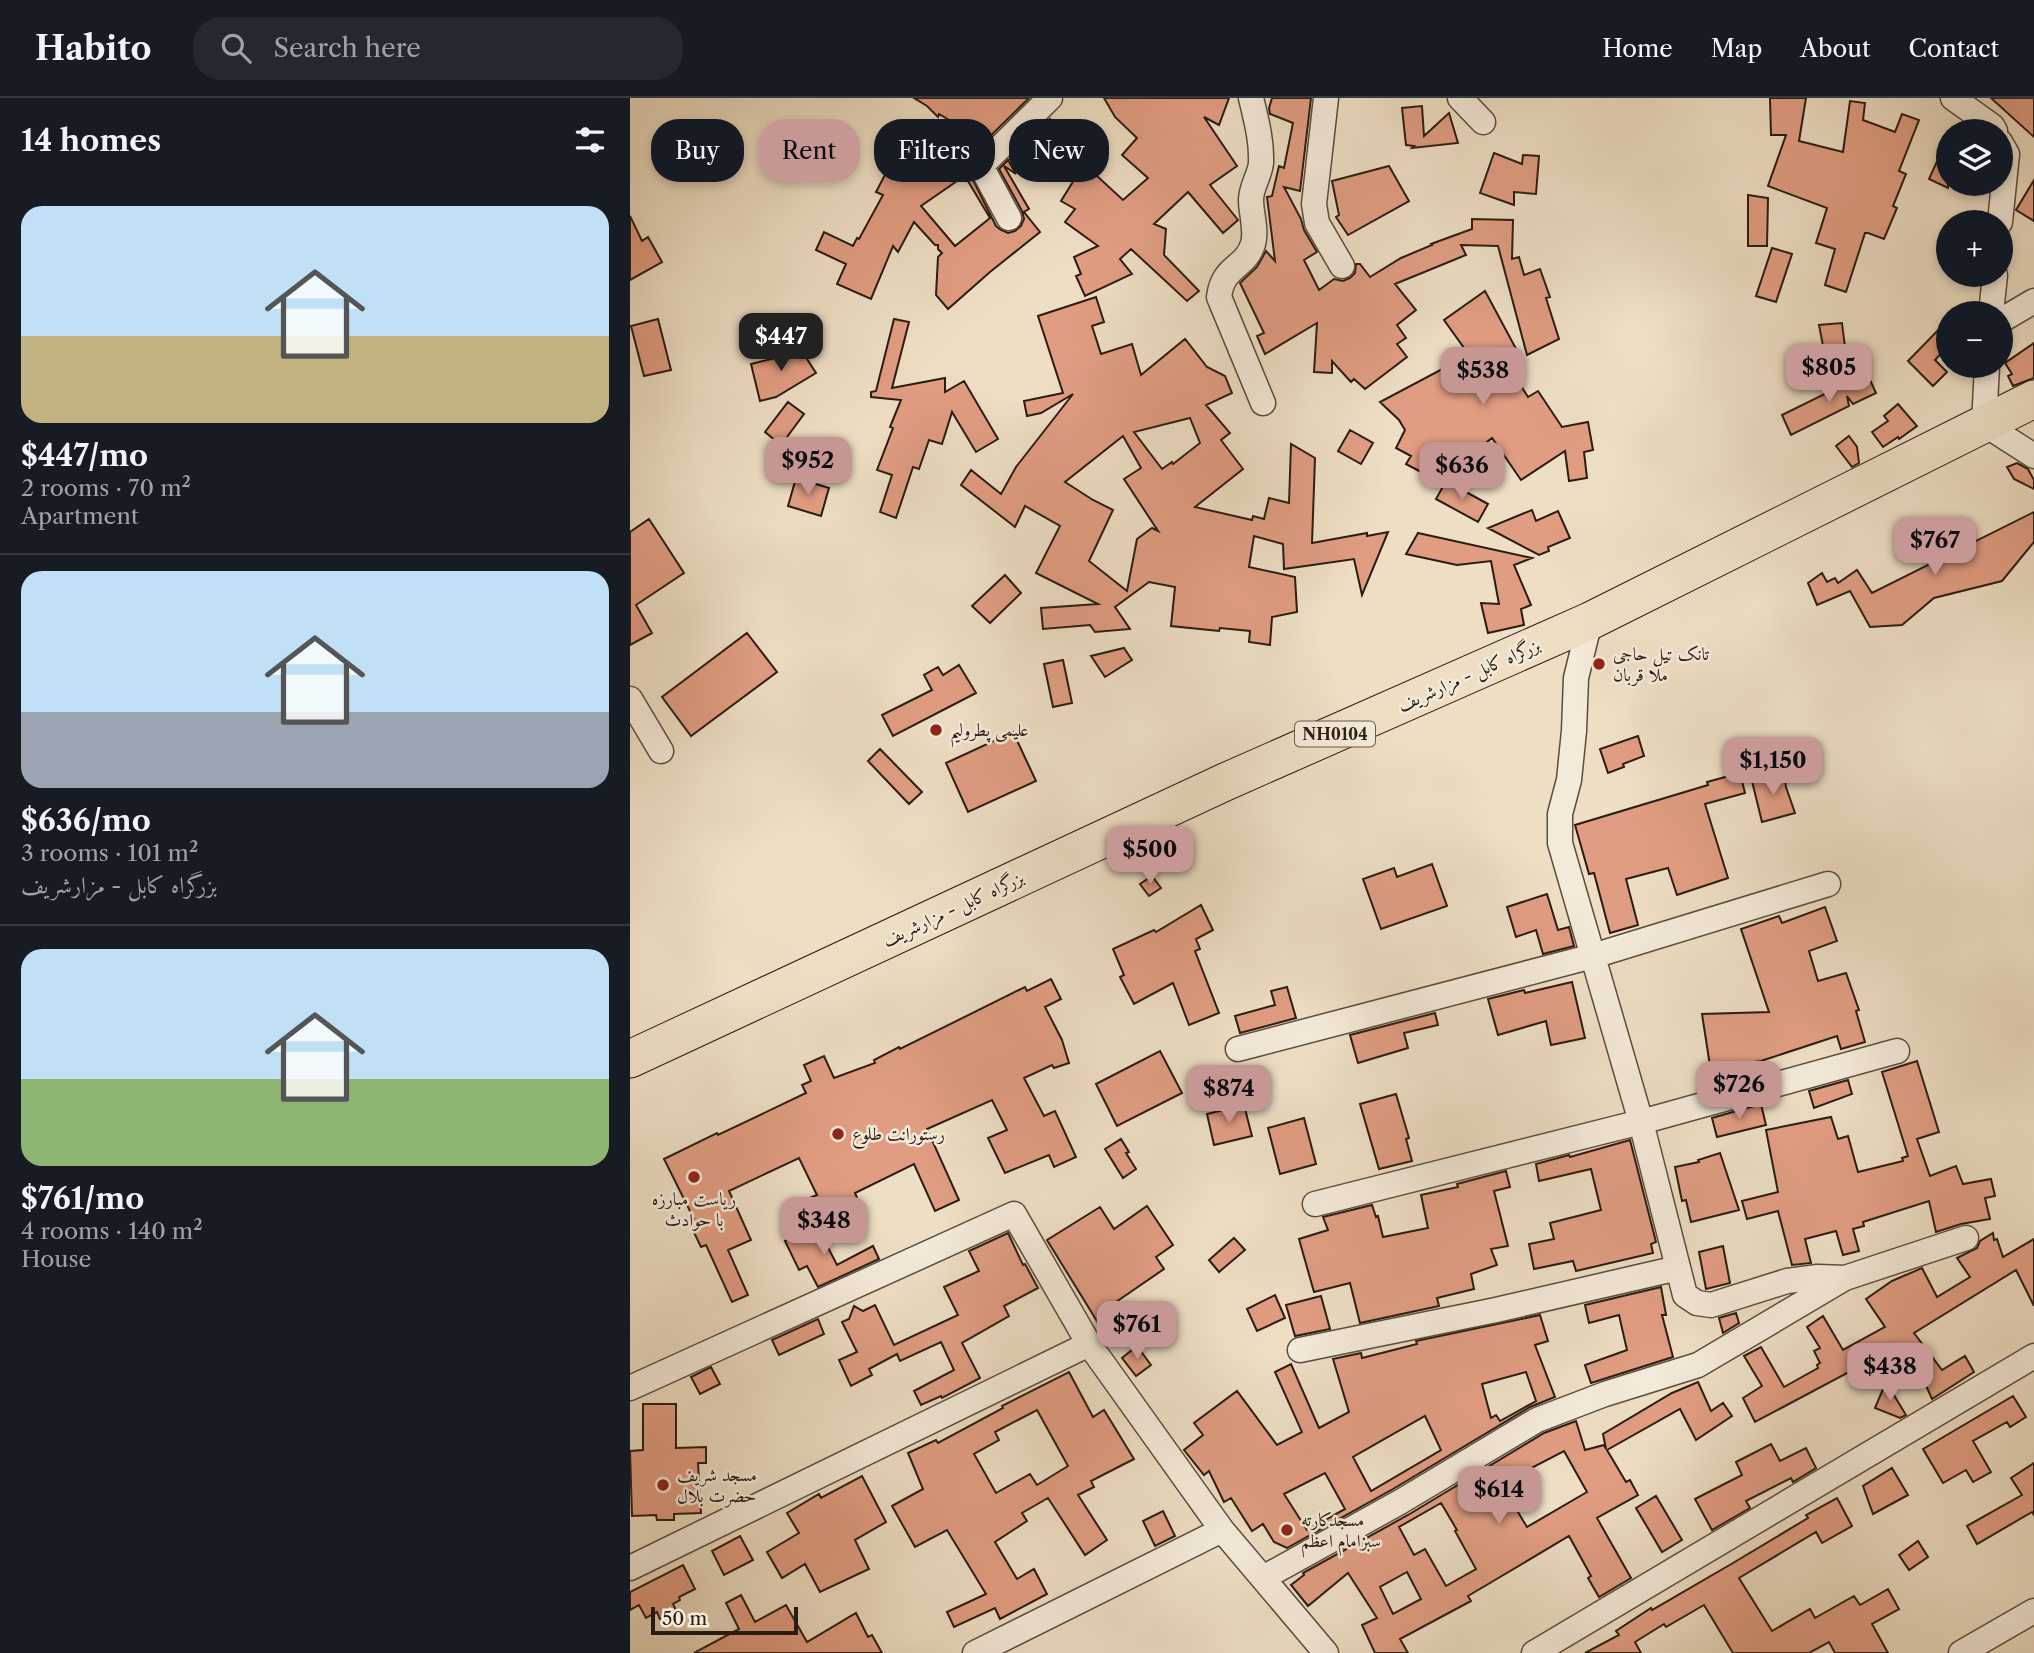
<!DOCTYPE html>
<html lang="en">
<head>
<meta charset="utf-8">
<style>
  :root { --surface:#171b24; --page:#242831; --text:#f1f3f6; --muted:#9ea1a6; --line:#363941; --accent:#c59692 }
  body { margin:0; font-family:"Libre Caslon Text",Amiri,serif; background:var(--page); color:var(--text); height:100vh; display:flex; flex-direction:column; font-size:26px; white-space:nowrap }
  * { box-sizing:border-box; margin:0 }
  p { font-size:23px; color:var(--muted) }
  .icon { flex:none; width:38px; height:38px; fill:none; stroke:currentColor; stroke-width:2; stroke-linecap:round; stroke-linejoin:round }
  .map { position:relative; flex:1; overflow:hidden }
  .details { display:flex; flex-direction:column; background:var(--surface); width:630px }
  .details>* { flex:none }
  .guide { position:absolute; left:21px; top:21px; width:665px; height:63px; display:flex; gap:14px }
  .tools { position:absolute; left:1306px; top:21px; display:grid; gap:14px }
  .tools a { display:grid; place-items:center; width:77px; height:77px; border-radius:50%; background:var(--surface); box-shadow:0 4px 10px #0003; font-size:35px }
  .scale { position:absolute; left:21px; bottom:18px; width:147px; box-sizing:border-box; padding-left:7px; border:4px solid #2a1c12; border-top:0; font-size:19px; line-height:24px; white-space:nowrap; color:#2a1c12; -webkit-text-stroke:5px #f4ead9; paint-order:stroke }
  .price { position:absolute; translate:-50% -60px; padding:0 16px; border-radius:14px; background:var(--accent); color:#111; font-size:23px; line-height:46px; filter:drop-shadow(0 2px 4px #0008) }
  .price::after { content:''; position:absolute; left:50%; top:42px; width:21px; height:16px; margin-left:-10px; background:inherit; clip-path:polygon(0 0,100% 0,50% 100%) }
  .price.on { background:#222; color:#fff }
  ul { padding:0; list-style:none }
  li { display:grid; align-content:center; gap:14px; height:371px; padding:0 21px }
  li+li { border-top:2px solid var(--line) }
  li span { display:grid; place-items:center; height:217px; border-radius:21px; color:#555 }
  li>.icon { margin-inline-start:auto }
  span .icon { width:126px; height:126px; fill:#fffc; stroke-width:1 }
  li b { font-size:30px }
  h2 { display:flex; justify-content:space-between; align-items:center; height:84px; padding:0 21px; font-size:30px }
  .pill { padding:0 24px; border-radius:28px; background:var(--surface); box-shadow:0 4px 10px #0003; font-size:24px; line-height:63px }
  .pill.on { background:var(--accent); color:#111 }
  header { display:flex; align-items:center; gap:42px; box-sizing:border-box; height:98px; padding:0 35px; background:var(--surface); border-bottom:2px solid var(--line) }
  header strong { font-size:33px }
  nav { display:flex; gap:38px; margin-inline-start:auto; font-size:24px }
  .search { width:490px; height:63px; background:var(--page); display:flex; align-items:center; gap:18px; box-sizing:border-box; padding:0 24px; border-radius:28px; color:var(--muted); font-size:26px }
  main { display:flex; flex:1; min-height:0 }
  .map>svg:first-child { display:block }
  .building { fill:#e19d82; stroke:#2a1c12; stroke-width:2; fill-rule:evenodd }
  .lines { fill:none; stroke-linecap:round; stroke-linejoin:round }
  .minor-casing { stroke:#5b4c3e; stroke-width:27 }
  .highway-casing { stroke:#2a1c12; stroke-width:39 }
  .minor { stroke:#f4ead9; stroke-width:24 }
  .highway { stroke:#eedec4; stroke-width:37 }
  .poi-dot { fill:#8f2418; stroke:#f4ead9; stroke-width:2.5 }
  .labels { text-anchor:middle; stroke-width:5; stroke-linejoin:round; paint-order:stroke }
  .shield { fill:#f4ead9; stroke:#675a4e; stroke-width:2 }
  .shield-label { font-size:16px; font-weight:bold; fill:#2a1c12 }
  .poi-label { font-size:18px; fill:#2a1c12; stroke:#f4ead9; text-anchor:start }
  .street-label { font-size:18px; fill:#2a1c12; stroke:#f4ead9 }
</style>
</head>
<body>
<header>
<strong>Habito</strong>
<div class="search"><svg class="icon" aria-label="search" viewBox="0 0 24 24"><circle cx="10" cy="10" r="6"/><path d="M15 15l6 6"/></svg>Search here</div>
<nav><a>Home</a><a>Map</a><a>About</a><a>Contact</a></nav>
</header>
<main>
<section class="details">
<h2>14 homes<svg class="icon" aria-label="filters" viewBox="0 0 24 24"><path d="M4 7h16M4 17h16"/><circle cx="9" cy="7" r="2"/><circle cx="15" cy="17" r="2"/></svg></h2>
<ul>
<li><span style="background:linear-gradient(#bfe0f5 60%,#c2b280 0)"><svg class="icon" aria-label="home" viewBox="0 0 24 24"><path d="M3 11l9-7 9 7M6 9v11h12V9"/></svg></span><div><b>$447/mo</b><p>2 rooms · 70 m²</p><p>Apartment</p></div></li>
<li><span style="background:linear-gradient(#bfe0f5 65%,#9aa5b1 0)"><svg class="icon" aria-label="home" viewBox="0 0 24 24"><path d="M3 11l9-7 9 7M6 9v11h12V9"/></svg></span><div><b>$636/mo</b><p>3 rooms · 101 m²</p><p>بزرگراه کابل - مزارشریف</p></div></li>
<li><span style="background:linear-gradient(#bfe0f5 60%,#8fb573 0)"><svg class="icon" aria-label="home" viewBox="0 0 24 24"><path d="M3 11l9-7 9 7M6 9v11h12V9"/></svg></span><div><b>$761/mo</b><p>4 rooms · 140 m²</p><p>House</p></div></li>
</ul>
</section>
<div class="map">
<svg width="1404" height="1555" viewBox="0 0 1404 1555">
  <rect width="100%" height="100%" fill="#eedec4"/>
  <filter id="stains"><feTurbulence type="fractalNoise" baseFrequency=".00286" numOctaves="4"/><feColorMatrix values="0 0 0 0 .2 0 0 0 0 .09 0 0 0 0 .02 0 0 0 .5 -.17"/></filter>
  <radialGradient id="worn" r=".72"><stop offset=".6" stop-color="#630" stop-opacity="0"/><stop offset="1" stop-color="#630" stop-opacity=".3"/></radialGradient>
  <path class="building" d="M284 0H399L345 53 344 51 352 42 309 16 308 19 297 8Z
    M474 0H599L589 27 574 19 607 68 580 87 608 122 593 135 558 94 524 126 536 131 534 157 569 193 557 203 501 151 490 161 502 176 455 198 446 178 451 176 444 159 468 148 435 124 445 111 431 103 454 66 493 102 518 80 492 57 507 40 485 19Z
    M642 0H681L670 93 654 89 671 121 674 132 687 154 674 162 689 192 704 181 713 183 720 180 725 175 726 166H730L740 179 771 160 802 147 801 146 842 131V121L883 122 882 161 889 159 894 177 910 171 920 199 916 200 929 241 897 257 868 148 831 147 836 157 765 186 786 212 767 227 776 240 767 246 777 259 735 291 724 281 721 284 702 263V275L684 274 687 225 635 256 627 238 634 235 610 185 627 169 636 153 645 163 637 99 642 98 649 68 654 70 663 25 640 16 639 10Z
    M1140 0H1176L1169 43 1213 54 1220 3 1235 5 1233 22 1265 34 1272 16 1289 22 1269 73 1276 76 1263 108 1267 110 1254 141 1238 135H1235L1216 194 1195 187 1205 151 1186 145 1197 110 1138 88 1156 37H1141Z
    M1361 0H1404V39Z
    M792 8 794 38 819 15 828 45 782 50 784 48 776 47 772 10Z
    M420 21 450 49 437 61 447 65 419 82 380 61Z
    M286 26 295 39 288 50 316 68 327 83 291 108 325 148 360 120 332 73 337 70 366 128 371 132 378 135 385 133 391 128 394 121 392 113 369 71 378 62 386 76 374 68 399 111 394 114 410 134 360 174 318 211 306 197 308 159 312 155 308 151V147H305L284 124 268 154 263 148 241 201 207 186 216 166 186 152 194 134 223 148 227 140 229 141 253 97 246 94 259 69Z
    M1318 39V90L1299 81Z
    M864 55 892 66 893 57 909 58 906 96 884 94V107L850 95Z
    M759 68 779 103 718 137 706 119 709 117 702 83Z
    M1404 82V123L1386 112Z
    M1118 97 1138 100 1137 148H1118Z
    M0 118 12 143 18 139 32 164 0 182Z
    M1142 150 1162 156 1146 204 1126 198Z
    M855 193 891 260 878 267 898 299 908 293 932 329 958 324 963 352 954 354 957 380 939 383 935 353 891 382 862 340 808 383 776 366 781 358 766 350 775 332 769 322 750 304 839 257 814 222Z
    M466 199 474 224 462 228 471 256 502 246 511 277 555 241 577 269 595 278 602 295 576 307 600 335 591 342 613 371 565 409 622 422 623 418 634 421 639 400 659 405 661 346 685 360 682 445 737 435V438L758 434 732 497 724 461 654 471 653 446 624 438 619 469 665 479 667 514 642 519 640 547 619 544 620 533 590 530 589 533 541 528 545 489 519 484 485 509 500 531 465 534 460 527 413 531 411 510 468 506 406 475 430 428 395 408 385 429 331 387 341 372 371 396 386 369 443 296 411 315 397 318 394 303 433 295 408 218ZM560 320 570 345 543 366 542 364 532 371 504 334ZM493 338 511 370 494 381 528 433 522 430 507 441 497 493 459 463 483 412 463 402 435 384Z
    M28 221 41 272 14 278 1 228Z
    M264 221 279 224 262 290 315 280V294L334 283 368 341 346 354 322 314 312 346 299 342 289 371 283 369 266 420 250 414 262 377 247 372 263 330 260 329 271 302 241 299V294L246 293Z
    M1318 222V248L1305 262 1317 274 1303 288 1278 263Z
    M1212 225 1215 249 1194 253 1189 227Z
    M1404 245V280L1383 288 1378 278 1382 276 1375 265Z
    M168 247 186 275 146 299 130 303 121 266 149 259Z
    M1237 275 1246 295 1223 306 1217 298 1219 308 1161 337 1152 317Z
    M158 304 174 316 151 347 135 334Z
    M1268 306 1287 328 1269 341 1268 339 1253 349 1242 334 1258 323 1254 318Z
    M720 332 743 345 731 366 708 353Z
    M1219 338 1227 349 1229 365 1222 369 1206 348Z
    M1387 365 1398 371 1404 382V391L1384 381 1377 369Z
    M166 380 199 390 191 418 158 408Z
    M816 383 858 406 848 424 806 401Z
    M902 412 906 423 928 413 940 440 918 449 919 453 909 457 858 430Z
    M1404 414V444L1372 483 1304 500 1272 527 1240 529 1220 493 1187 507 1178 485 1192 475 1197 484 1205 480 1208 485 1227 472 1242 495Z
    M19 421 54 475 6 507 22 535 0 547V434Z
    M788 435 902 460 884 467 901 507 891 511 894 527 858 535 851 505 869 506 861 463 827 467 776 456Z
    M375 477 391 495 360 525 342 508Z
    M117 535 147 574 61 638 32 599Z
    M494 550 502 562 475 579 461 558Z
    M433 562 442 605 423 609 414 566Z
    M329 567 346 595 263 638 252 617 302 592 294 577 308 569 313 577Z
    M383 634 406 683 338 714 316 665Z
    M1008 638 1014 658 993 666 994 669 978 675 970 651Z
    M250 651 292 694 279 706 238 663Z
    M1110 675 1115 695 1075 706 1098 780 1047 797 1038 770 996 781 1008 827 980 835 964 775 959 776 945 727 1078 687 1077 684Z
    M1154 675 1156 689 1165 715 1132 724 1122 683 1130 679Z
    M802 766 817 808 751 831 733 781 764 770 767 779Z
    M522 778 531 790 519 798 510 786Z
    M917 796 928 832 939 829 944 848 913 856 906 832 886 839 877 809Z
    M571 807 583 832 566 841 570 851 565 853 589 915 559 927 543 885 504 906 490 879 494 877 483 851 524 832 526 834Z
    M1195 809 1207 843 1179 853 1188 883 1216 875 1229 912 1226 913 1235 944 1211 951 1207 938 1131 963 1117 965 1119 973 1098 976 1097 966 1080 968 1072 916 1139 914 1111 831 1149 818 1152 825Z
    M421 881 431 901 415 909 432 942 439 965 424 970 422 967 394 980 414 1018 425 1013 446 1059 424 1069 419 1057 375 1075 358 1040 377 1032 362 1002 297 1031 329 1102 305 1113 284 1066 225 1095 230 1107 187 1125 177 1101 187 1097 169 1060 99 1093 121 1142 98 1152 118 1197 102 1204 76 1147 71 1149 59 1124 64 1121 34 1061 87 1035 88 1037 176 995 172 987 181 983 174 967 194 958 204 980 245 965 244 962 269 949 270 951 395 889 397 893Z
    M942 884 955 940 921 947 916 923 868 937 858 901 894 892 895 895Z
    M657 889 666 920 610 935 605 918 645 907 641 893Z
    M805 915 808 927 774 935 778 950 728 965 720 937Z
    M530 953 552 995 487 1028 466 986Z
    M1287 963 1309 1034 1287 1041 1300 1078 1326 1068 1333 1086 1361 1081 1365 1098 1355 1100 1360 1121 1331 1126 1306 1134 1299 1103 1233 1124 1234 1128 1223 1131 1229 1153 1213 1157 1206 1133 1175 1141 1181 1165 1162 1167 1148 1113 1117 1121 1112 1103 1148 1094 1136 1032 1201 1019 1208 1041 1218 1038 1228 1074 1273 1063 1272 1060 1278 1058 1252 974Z
    M1218 982 1222 996 1184 1010 1179 993Z
    M766 996 779 1040 776 1041 782 1063 749 1071 730 1006Z
    M1131 1006 1136 1027 1087 1039 1082 1020Z
    M614 1007 622 1038 584 1047 577 1016Z
    M674 1020 686 1066 650 1076 638 1030Z
    M491 1041 499 1054 496 1055 506 1071 493 1080 475 1051Z
    M1000 1042 1026 1144 1021 1146 1023 1155 946 1173 943 1163 904 1171 899 1146 924 1141 920 1125 971 1112 961 1071 909 1083 906 1066 939 1057 940 1059Z
    M1090 1055 1109 1112 1061 1124 1056 1102 1052 1103 1045 1069 1069 1064 1068 1062Z
    M876 1073 880 1089 864 1093 878 1148 861 1151 867 1167 841 1176 844 1191 807 1200 809 1208 730 1225 720 1185 684 1194 669 1141 698 1132 693 1119 742 1107 746 1119 748 1118 753 1139 798 1130 791 1097 828 1089 827 1086Z
    M517 1108 543 1147 526 1159 534 1171 486 1204 492 1214 470 1228 417 1142 470 1109 484 1131Z
    M187 1128 207 1167 243 1148 249 1161 188 1189 177 1168 169 1172 155 1143Z
    M378 1135 393 1167 395 1166 408 1190 374 1208 379 1218 332 1245 350 1280 312 1300 311 1298 291 1307 284 1293 324 1272 311 1244 270 1263 267 1256 239 1271 242 1277 221 1288 209 1262 227 1254 212 1224 219 1221 224 1208 233 1213 245 1207 264 1247 328 1217 314 1189 349 1173 339 1153Z
    M1363 1135 1364 1142 1367 1141 1373 1159 1404 1141V1208L1386 1172 1284 1235 1312 1272 1335 1258 1344 1274 1302 1301 1282 1256 1240 1280 1232 1267 1125 1324 1113 1300 1132 1288 1114 1258 1131 1249 1154 1289 1188 1270 1187 1267 1190 1265 1184 1253 1190 1250 1177 1229 1193 1218 1213 1252 1255 1229 1236 1201 1262 1183 1292 1170 1307 1199 1340 1179 1327 1160 1347 1150 1350 1143Z
    M604 1140 615 1152 589 1174 579 1162Z
    M1093 1148 1100 1185 1076 1191 1069 1154Z
    M1031 1189 1036 1217H1032L1043 1259 961 1285 955 1267 997 1252 989 1217 959 1225 955 1207Z
    M645 1197 655 1220 627 1233 617 1211Z
    M691 1198 700 1231 665 1238 656 1207Z
    M1106 1215 1109 1225 1093 1235 1089 1220Z
    M910 1217 918 1243 905 1247 925 1299 900 1309 763 1391 657 1450 644 1444 633 1426 622 1433 601 1400 594 1404 579 1373 574 1377 554 1352 573 1337 564 1325 607 1293 647 1347 672 1334 645 1274 661 1266 689 1330 719 1314 703 1261 731 1255 732 1260 787 1246 786 1243ZM896 1274 906 1303 870 1323 866 1317 861 1320 852 1286ZM795 1318 811 1352 741 1393 723 1359ZM695 1375 715 1411 677 1432 654 1396Z
    M188 1221 194 1236 149 1257 142 1242Z
    M507 1248 521 1267 506 1278 492 1260Z
    M81 1269 90 1286 70 1296 61 1279Z
    M439 1274 463 1319 474 1312 504 1361 461 1383 464 1389 448 1397 477 1442 455 1457 418 1400 392 1415 397 1423 365 1444 387 1481 404 1471 417 1496 370 1521 365 1510 324 1529 317 1514 356 1496 317 1432 285 1449 262 1408 293 1391 278 1355 306 1342 308 1345 373 1310 372 1308ZM407 1312 438 1368 407 1387 400 1376 366 1395 344 1356 369 1342 365 1334Z
    M1068 1284 1081 1313 1093 1305 1102 1318 1066 1342 1050 1311 977 1352 996 1384 1000 1382 1008 1397 967 1420 1001 1480 969 1499 958 1480 961 1478 939 1438 838 1498 841 1503 770 1541 778 1555H745L732 1527 747 1520 718 1475 678 1508 661 1487 674 1477 673 1475 778 1417 914 1335 946 1323 955 1352 974 1347 976 1351 973 1336 1042 1295ZM934 1353 957 1394 897 1429 871 1386ZM811 1405 827 1432 825 1433 846 1471 816 1488 795 1451 784 1457 769 1429ZM777 1474 791 1501 763 1516 750 1489Z
    M1256 1284 1276 1317 1270 1320 1245 1310Z
    M1383 1298 1396 1319 1380 1329 1377 1324 1343 1343 1361 1374 1343 1384 1336 1372 1313 1385 1293 1351Z
    M13 1306H46V1350L76 1349V1365H68L71 1415 44 1416V1422H27L26 1417 2 1418 0 1353 13 1352Z
    M1141 1346 1150 1363 1176 1350 1186 1370 1163 1384 1161 1380 1116 1403 1120 1410 1082 1432 1065 1401 1112 1377 1106 1364Z
    M1404 1365V1417L1402 1414 1347 1446 1337 1428 1392 1397 1381 1380Z
    M1262 1370 1278 1397 1243 1416 1233 1388Z
    M232 1378 256 1424 225 1442 239 1471 190 1494 175 1466 152 1480 137 1454 169 1435 157 1415 189 1396 191 1400Z
    M1026 1398 1052 1442 1032 1454 1006 1410Z
    M1207 1400 1222 1428 1192 1445 1186 1434 1109 1480 1142 1533 1180 1511 1185 1520 1224 1498 1230 1507 1258 1491 1269 1511 1242 1526 1258 1555H1205L1199 1544 1179 1555H1103L1074 1507 1036 1529 1034 1526 1005 1544 1011 1555H955L989 1537 986 1533 1021 1510 1022 1512 1103 1465 1178 1420 1176 1417Z
    M533 1413 545 1438 525 1448 513 1423Z
    M110 1438 123 1462 94 1477 82 1453Z
    M1288 1443 1298 1459 1279 1472 1269 1457Z
    M53 1467 65 1491 49 1499 50 1502 43 1506 46 1512 30 1521 27 1514 16 1520 9 1507 0 1512V1494Z
    M111 1497 125 1524 156 1507 177 1544 226 1515 238 1539 242 1537 252 1555H64L109 1531 96 1505Z"/>
  <g class="lines">
    <defs>
      <path id="minor" d="M621 0C626 21 632 43 631 65 630 77 621 89 621 102 621 116 627 131 623 146 615 171 593 167 589 199L633 305
        M696 0 684 106 687 125 712 168
        M830 0 853 24
        M1323 0 1362 28 1365 33
        M379 120 351 68 420 0
        M1370 124 1377 56 1370 44
        M1361 215 1365 177
        M1370 223 1404 203
        M1357 268 1354 326 1404 358
        M960 523 946 580 944 633 939 682 930 716V745L1011 1024 1055 1197 1067 1205 1081 1207 1157 1183 1188 1179 1215 1180
        M0 601 31 653
        M608 951 963 858 1198 786
        M685 1106 1011 1024 1267 953
        M670 1252 866 1212 1048 1170
        M0 1290 384 1116 459 1246 592 1432 696 1555
        M0 1470 459 1246
        M633 1480 770 1404 907 1322 975 1296 1068 1267 1215 1180 1336 1140
        M345 1555 592 1432
        M904 1555 1404 1258
        M1331 1555 1404 1513"/>
      <path id="highway" d="M0 961 595 684 960 523 1404 301"/>
    </defs>
    <use href="#minor" class="minor-casing"/>
    <use href="#highway" class="highway-casing"/>
    <use href="#minor" class="minor"/>
    <use href="#highway" class="highway"/>
  </g>
  <g class="poi-dot">
    <circle cx="969" cy="566" r="7"/>
    <circle cx="306" cy="632" r="7"/>
    <circle cx="208" cy="1036" r="7"/>
    <circle cx="64" cy="1079" r="7"/>
    <circle cx="33" cy="1387" r="7"/>
    <circle cx="657" cy="1432" r="7"/>
  </g>
  <g class="labels">
    <rect class="shield" x="665" y="623.5" width="80" height="25" rx="5"/>
    <g class="shield-label">
      <text x="705" y="642">NH0104</text>
    </g>
    <g class="poi-label">
      <text x="983" y="562">تانک تیل حاجی<tspan x="983" dy="21">ملا قربان</tspan></text>
      <text x="320" y="638">علیمی پطرولیم</text>
      <text x="222" y="1042">رستورانت طلوع</text>
      <text x="64" y="1107" text-anchor="middle">ریاست مبارزه<tspan x="64" dy="21">با حوادث</tspan></text>
      <text x="47" y="1383">مسجد شریف<tspan x="47" dy="21">حضرت بلال</tspan></text>
      <text x="671" y="1428">مسجدکارته<tspan x="671" dy="21">سبزامام اعظم</tspan></text>
    </g>
    <g class="street-label">
      <text transform="translate(839 577) rotate(-24)" y="6">بزرگراه کابل - مزارشریف</text>
      <text transform="translate(323 811) rotate(-25)" y="6">بزرگراه کابل - مزارشریف</text>
    </g>
  </g>
  <rect width="100%" height="100%" filter="url(#stains)"/>
  <rect width="100%" height="100%" fill="url(#worn)"/>
</svg>
<div class="tools">
<a><svg class="icon" aria-label="layers" viewBox="0 0 24 24"><path d="M12 4l9 5-9 5-9-5zM3 14l9 5 9-5"/></svg></a>
<a>+</a>
<a>−</a>
</div>
<div class="scale">50 m</div>
<b class="price on" style="left:151px;top:275px">$447</b>
<b class="price" style="left:1199px;top:306px">$805</b>
<b class="price" style="left:853px;top:309px">$538</b>
<b class="price" style="left:178px;top:399px">$952</b>
<b class="price" style="left:832px;top:404px">$636</b>
<b class="price" style="left:1305px;top:479px">$767</b>
<b class="price" style="left:1143px;top:699px">$1,150</b>
<b class="price" style="left:520px;top:788px">$500</b>
<b class="price" style="left:1109px;top:1023px">$726</b>
<b class="price" style="left:599px;top:1027px">$874</b>
<b class="price" style="left:194px;top:1159px">$348</b>
<b class="price" style="left:507px;top:1263px">$761</b>
<b class="price" style="left:1260px;top:1305px">$438</b>
<b class="price" style="left:869px;top:1428px">$614</b>
<div class="guide">
<a class="pill">Buy</a>
<a class="pill on">Rent</a>
<a class="pill">Filters</a>
<a class="pill">New</a>
</div>
</div>
</main>
</body>
</html>
